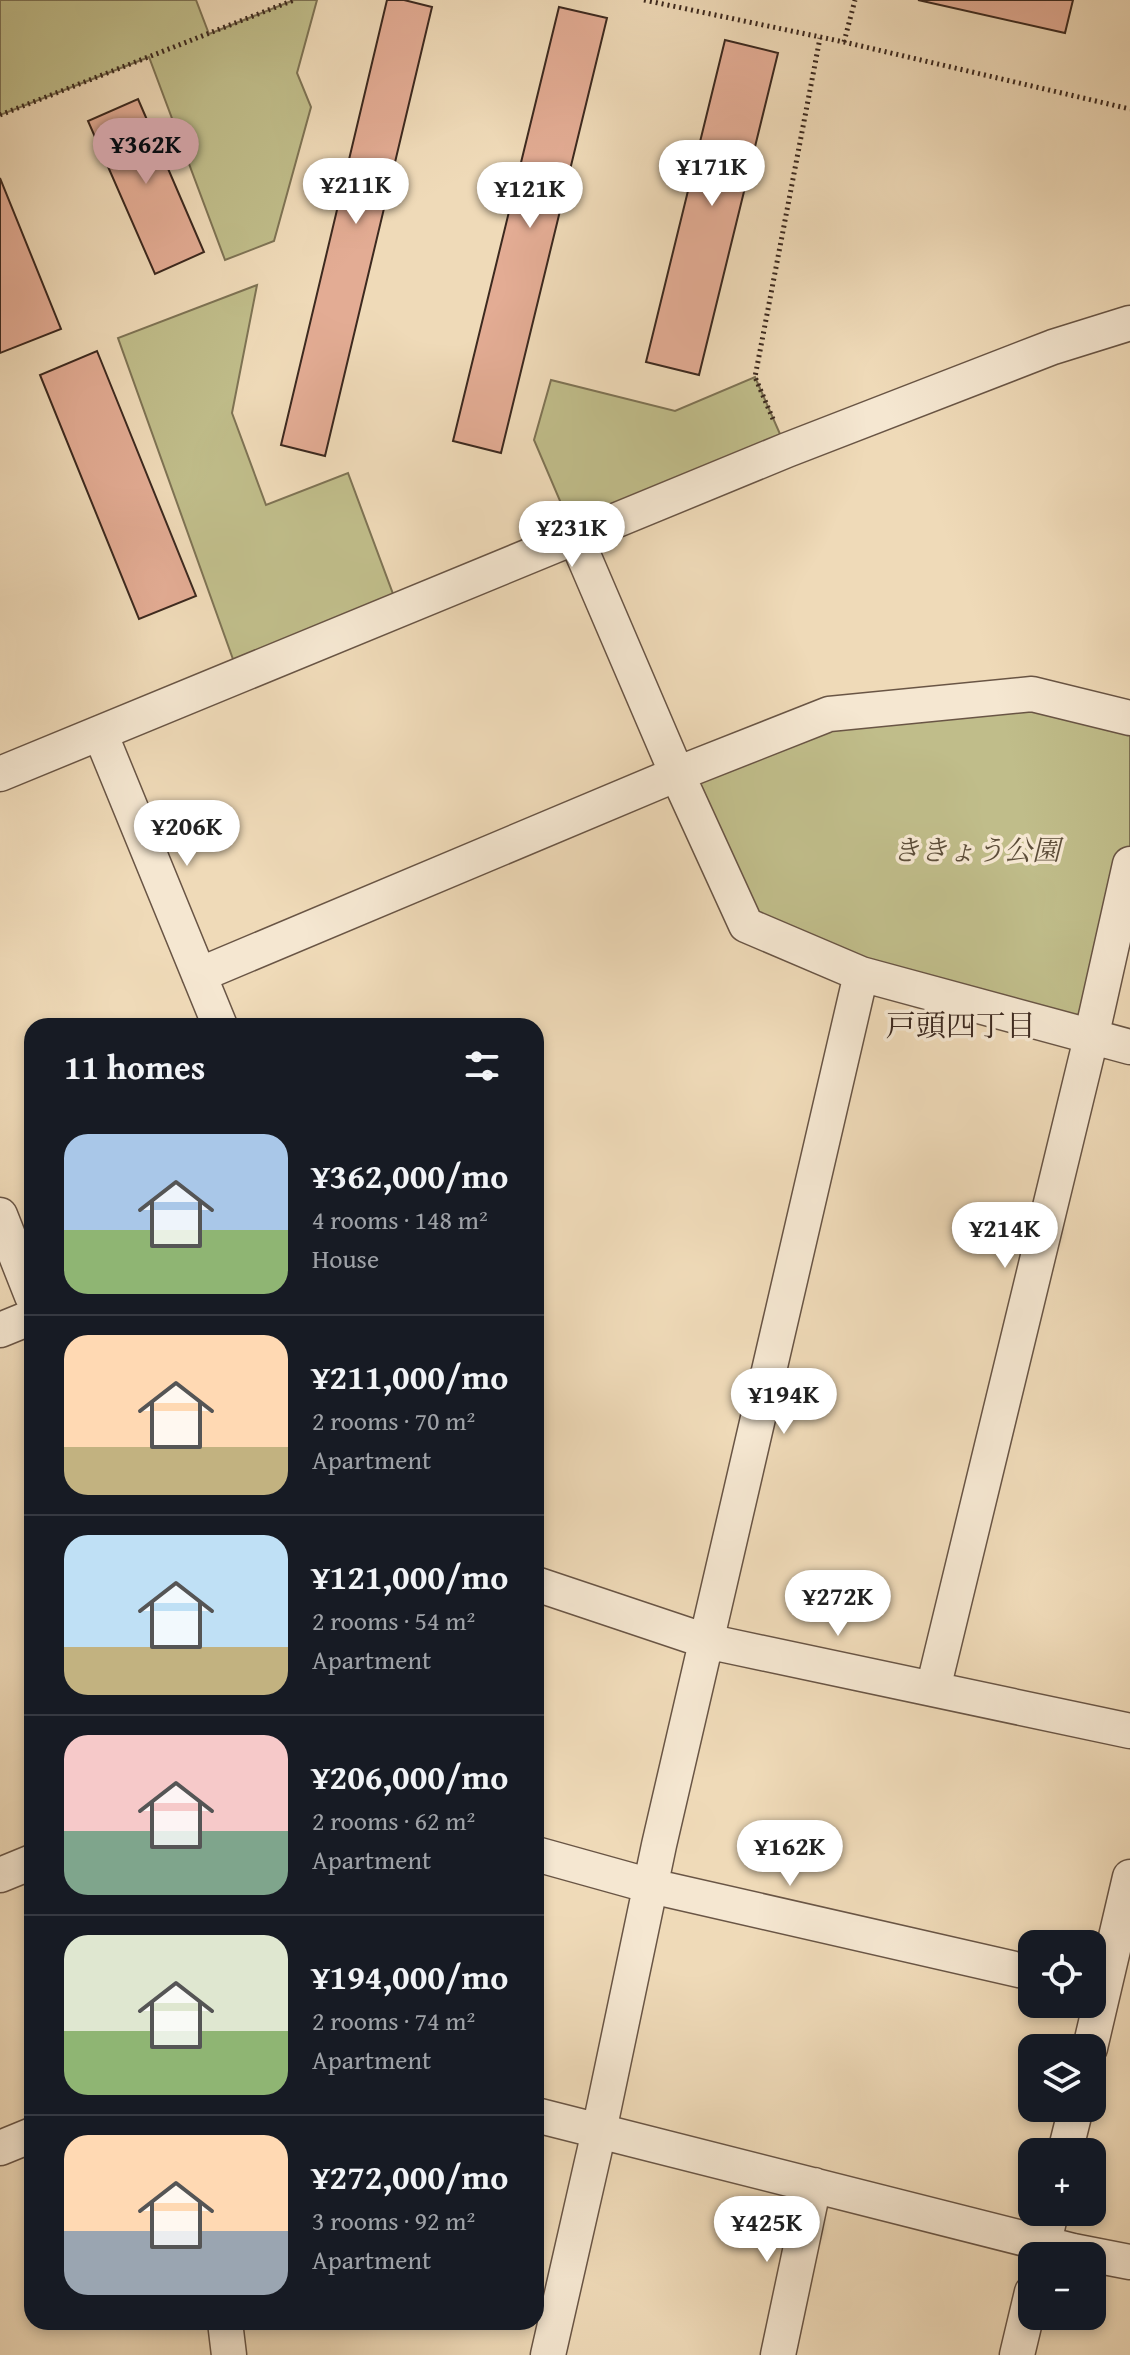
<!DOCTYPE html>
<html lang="en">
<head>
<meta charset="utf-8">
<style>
  :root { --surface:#171b24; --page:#242831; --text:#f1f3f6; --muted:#9ea1a6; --line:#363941; --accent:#c59692 }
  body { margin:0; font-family:"Gentium Book Plus","Noto Serif JP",serif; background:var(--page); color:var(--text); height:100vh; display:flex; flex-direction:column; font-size:30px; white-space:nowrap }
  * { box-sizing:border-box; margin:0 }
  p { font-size:26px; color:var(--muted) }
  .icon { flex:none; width:44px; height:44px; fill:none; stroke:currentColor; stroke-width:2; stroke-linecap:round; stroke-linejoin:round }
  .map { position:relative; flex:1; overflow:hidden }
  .details { position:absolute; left:24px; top:1018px; width:520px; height:1312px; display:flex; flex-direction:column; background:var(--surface); border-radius:24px; box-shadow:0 4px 12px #0003 }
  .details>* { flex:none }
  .controls { position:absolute; left:1018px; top:1930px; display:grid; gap:16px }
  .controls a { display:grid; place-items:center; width:88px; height:88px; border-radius:16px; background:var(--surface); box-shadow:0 4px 12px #0003; font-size:40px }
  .price { position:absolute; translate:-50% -68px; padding:0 18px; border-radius:28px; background:#fff; color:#222; font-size:26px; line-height:52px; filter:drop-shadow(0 2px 4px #0008) }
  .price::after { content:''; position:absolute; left:50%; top:48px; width:24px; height:18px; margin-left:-12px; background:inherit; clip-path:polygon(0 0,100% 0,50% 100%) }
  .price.selected { background:var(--accent); color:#111 }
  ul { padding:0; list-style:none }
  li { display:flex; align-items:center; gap:24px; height:200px; padding:0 40px }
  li+li { border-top:2px solid var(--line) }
  li span { display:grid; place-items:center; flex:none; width:224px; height:160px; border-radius:24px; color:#555 }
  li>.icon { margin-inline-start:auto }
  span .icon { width:96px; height:96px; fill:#fffc; stroke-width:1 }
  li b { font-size:34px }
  h2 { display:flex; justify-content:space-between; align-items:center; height:96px; padding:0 40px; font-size:34px }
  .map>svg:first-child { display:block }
  .green { fill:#c0bd8a; stroke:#7e7354; stroke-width:2 }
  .building { fill:#e3ac94; stroke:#3c291f; stroke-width:2 }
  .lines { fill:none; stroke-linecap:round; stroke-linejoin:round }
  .minor-casing { stroke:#695545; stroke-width:37 }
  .path { stroke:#3c291f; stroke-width:5; stroke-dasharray:2 4; stroke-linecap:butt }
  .minor { stroke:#f5e7d1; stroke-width:34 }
  .labels { text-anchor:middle; stroke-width:7; stroke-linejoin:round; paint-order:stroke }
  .park-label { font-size:28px; font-style:italic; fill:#5d4e3a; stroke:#f5e7d1 }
  .neighbourhood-label { font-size:30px; fill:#3c291f; stroke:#f5e7d1 }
</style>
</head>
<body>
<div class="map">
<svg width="1130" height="2355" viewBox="0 0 1130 2355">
  <rect width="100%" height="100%" fill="#efdab8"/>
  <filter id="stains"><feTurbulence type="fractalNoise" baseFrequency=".0025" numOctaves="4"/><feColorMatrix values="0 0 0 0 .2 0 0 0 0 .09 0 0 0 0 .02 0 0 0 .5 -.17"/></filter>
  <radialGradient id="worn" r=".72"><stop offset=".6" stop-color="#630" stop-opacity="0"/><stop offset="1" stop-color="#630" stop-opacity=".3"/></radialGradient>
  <path class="green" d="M0 0H196L209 34 294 0H317L297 73 311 107 274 241 225 260 149 57 0 115Z
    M257 285 232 413 266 505 348 473 399 610 239 676 118 338Z
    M755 377 787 450 575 536 534 440 551 380 675 411Z
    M1032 694 1130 718V864L1091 1038 746 925 677 774 829 714Z"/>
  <path class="building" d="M387 0H404L432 7 325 456 281 445Z
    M918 0H1073L1065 33Z
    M559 7 607 18 501 453 453 441Z
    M725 40 778 53 699 375 646 362Z
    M138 99 204 252 155 274 88 121Z
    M0 178 61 329 0 353Z
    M97 351 196 596 139 619 40 375Z"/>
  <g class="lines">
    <defs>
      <path id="minor" d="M575 536 677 774 746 925 861 974 1130 1047
        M100 733 220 1026
        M0 774 787 450 1053 347 1130 323
        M199 975 677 774 829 714 1032 694 1130 718
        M0 1215 32 1296
        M0 1330 32 1317
        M536 1584 706 1641 1130 1731
        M933 1689 1091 1038 1130 864
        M536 1854 651 1886 1032 1973
        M0 1875 32 1862
        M1090 2048 1130 1877
        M536 2115 1073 2251 1130 2262
        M0 2148 32 2135
        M1065 2152 1076 2108
        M1041 2256 1051 2212
        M225 2322 229 2355
        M548 2355 599 2131 659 1845 861 974
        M778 2355 814 2185
        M1017 2355 1032 2292"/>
    </defs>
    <use href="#minor" class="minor-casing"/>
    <path class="path" d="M644 0 844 42 1130 109
      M844 42 855 0
      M0 115 294 0
      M773 419 755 377 820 38"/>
    <use href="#minor" class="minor"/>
  </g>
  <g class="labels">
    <g class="park-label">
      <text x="976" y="860">ききょう公園</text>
    </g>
    <g class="neighbourhood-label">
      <text x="961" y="1036">戸頭四丁目</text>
    </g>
  </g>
  <rect width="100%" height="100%" filter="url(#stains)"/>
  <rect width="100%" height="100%" fill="url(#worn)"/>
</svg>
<div class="controls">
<a><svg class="icon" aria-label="locate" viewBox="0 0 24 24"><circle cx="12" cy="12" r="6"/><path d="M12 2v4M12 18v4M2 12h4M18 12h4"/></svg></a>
<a><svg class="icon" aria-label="layers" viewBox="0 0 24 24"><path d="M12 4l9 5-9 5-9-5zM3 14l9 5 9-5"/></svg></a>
<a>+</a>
<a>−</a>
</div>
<b class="price selected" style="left:146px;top:186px">¥362K</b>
<b class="price" style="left:712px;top:208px">¥171K</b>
<b class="price" style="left:356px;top:226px">¥211K</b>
<b class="price" style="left:530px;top:230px">¥121K</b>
<b class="price" style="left:572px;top:569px">¥231K</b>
<b class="price" style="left:187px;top:868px">¥206K</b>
<b class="price" style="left:1005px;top:1270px">¥214K</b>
<b class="price" style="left:784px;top:1436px">¥194K</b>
<b class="price" style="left:838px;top:1638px">¥272K</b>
<b class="price" style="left:790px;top:1888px">¥162K</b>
<b class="price" style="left:767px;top:2264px">¥425K</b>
<section class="details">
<h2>11 homes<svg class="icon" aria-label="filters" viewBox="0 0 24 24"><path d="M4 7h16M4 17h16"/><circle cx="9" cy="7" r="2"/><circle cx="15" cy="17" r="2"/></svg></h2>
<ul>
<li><span style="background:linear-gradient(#a9c7e8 60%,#8fb573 0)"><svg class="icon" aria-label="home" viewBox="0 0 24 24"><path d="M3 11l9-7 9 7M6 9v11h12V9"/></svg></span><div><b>¥362,000/mo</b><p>4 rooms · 148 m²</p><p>House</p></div></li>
<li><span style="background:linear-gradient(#ffd9b3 70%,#c2b280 0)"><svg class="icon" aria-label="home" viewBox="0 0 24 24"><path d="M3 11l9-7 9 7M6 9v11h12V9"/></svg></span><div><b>¥211,000/mo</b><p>2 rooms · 70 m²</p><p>Apartment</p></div></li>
<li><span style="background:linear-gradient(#bfe0f5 70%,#c2b280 0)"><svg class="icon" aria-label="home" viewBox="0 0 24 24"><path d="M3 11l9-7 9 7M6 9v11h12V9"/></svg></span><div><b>¥121,000/mo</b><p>2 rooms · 54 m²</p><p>Apartment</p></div></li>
<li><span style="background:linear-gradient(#f6c9c9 60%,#7fa58c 0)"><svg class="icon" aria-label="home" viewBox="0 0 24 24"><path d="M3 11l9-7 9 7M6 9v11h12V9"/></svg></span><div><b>¥206,000/mo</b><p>2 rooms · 62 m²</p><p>Apartment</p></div></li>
<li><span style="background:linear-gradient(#dfe7d0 60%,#8fb573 0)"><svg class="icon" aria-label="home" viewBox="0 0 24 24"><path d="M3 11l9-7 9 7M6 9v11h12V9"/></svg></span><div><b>¥194,000/mo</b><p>2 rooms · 74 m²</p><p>Apartment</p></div></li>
<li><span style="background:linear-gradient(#ffd9b3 60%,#9aa5b1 0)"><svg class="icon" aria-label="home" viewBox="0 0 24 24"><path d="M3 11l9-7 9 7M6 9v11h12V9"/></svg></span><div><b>¥272,000/mo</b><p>3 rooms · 92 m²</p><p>Apartment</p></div></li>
</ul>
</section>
</div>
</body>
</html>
